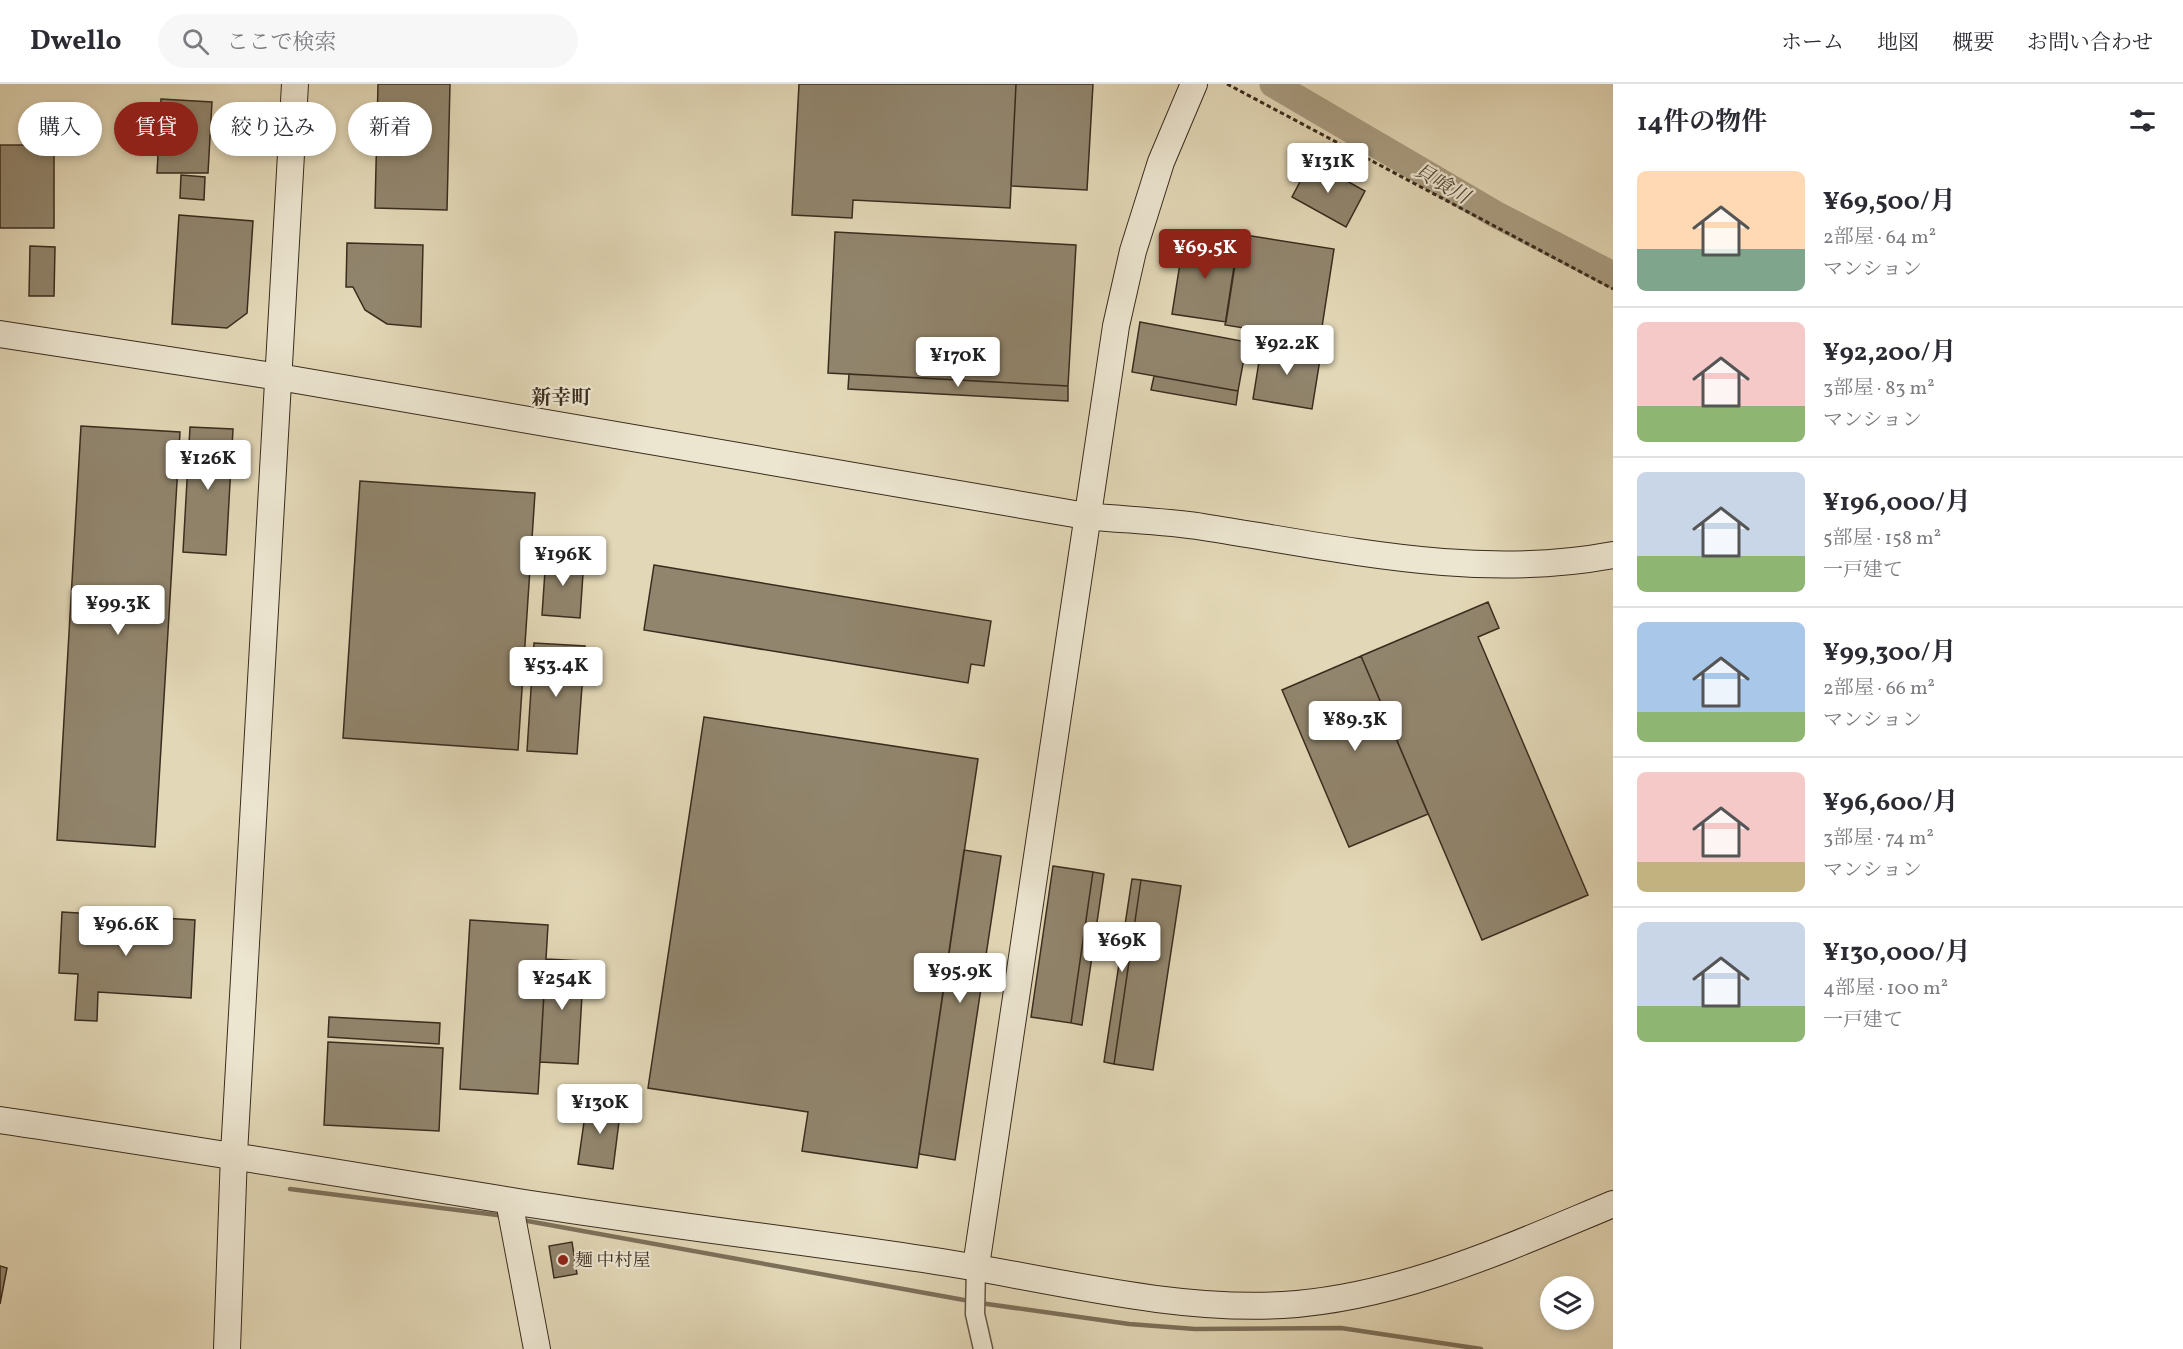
<!DOCTYPE html>
<html lang="ja">
<head>
<meta charset="utf-8">
<style>
  :root { --surface:#fff; --page:#f7f7f7; --text:#2b2b33; --muted:#7c7c81; --line:#e1e1e2; --accent:#8f2418 }
  body { margin:0; font-family:Vollkorn,"Noto Serif JP",serif; background:var(--page); color:var(--text); height:100vh; display:flex; flex-direction:column; font-size:22px; white-space:nowrap }
  * { box-sizing:border-box; margin:0 }
  p { font-size:20px; color:var(--muted) }
  .icon { flex:none; width:33px; height:33px; fill:none; stroke:currentColor; stroke-width:2; stroke-linecap:round; stroke-linejoin:round }
  .map { position:relative; flex:1; overflow:hidden }
  .side { display:flex; flex-direction:column; background:var(--surface); width:570px }
  .side>* { flex:none }
  .top-card { position:absolute; left:18px; top:18px; width:570px; height:54px; display:flex; gap:12px }
  .controls { position:absolute; left:1540px; top:1192px; display:grid; gap:12px }
  .controls a { display:grid; place-items:center; width:54px; height:54px; border-radius:50%; background:var(--surface); box-shadow:0 3px 9px #0003; font-size:30px }
  .price { position:absolute; translate:-50% -51px; padding:0 14px; border-radius:6px; background:#fff; color:#222; font-size:20px; line-height:39px; filter:drop-shadow(0 2px 3px #0008) }
  .price::after { content:''; position:absolute; left:50%; top:36px; width:18px; height:14px; margin-left:-9px; background:inherit; clip-path:polygon(0 0,100% 0,50% 100%) }
  .price.current { background:var(--accent); color:#fff }
  ul { padding:0; list-style:none }
  li { display:flex; align-items:center; gap:18px; height:150px; padding:0 24px }
  li+li { border-top:2px solid var(--line) }
  li span { display:grid; place-items:center; flex:none; width:168px; height:120px; border-radius:9px; color:#555 }
  li>.icon { margin-inline-start:auto }
  span .icon { width:72px; height:72px; fill:#fffc; stroke-width:1 }
  li b { font-size:26px }
  h2 { display:flex; justify-content:space-between; align-items:center; height:72px; padding:0 24px; font-size:26px }
  .pill { padding:0 21px; border-radius:27px; background:var(--surface); box-shadow:0 3px 9px #0003; font-size:21px; line-height:54px }
  .pill.current { background:var(--accent); color:#fff }
  header { display:flex; align-items:center; gap:36px; box-sizing:border-box; height:84px; padding:0 30px; background:var(--surface); border-bottom:2px solid var(--line) }
  header strong { font-size:28px }
  nav { display:flex; gap:33px; margin-inline-start:auto; font-size:21px }
  .search { width:420px; height:54px; background:var(--page); display:flex; align-items:center; gap:15px; box-sizing:border-box; padding:0 21px; border-radius:33px; color:var(--muted); font-size:22px }
  main { display:flex; flex:1; min-height:0 }
  .map>svg:first-child { display:block }
  .lines { fill:none; stroke-linecap:round; stroke-linejoin:round }
  .stream { stroke:#7d705a; stroke-width:4.5 }
  .river { stroke:#a99d82; stroke-width:27 }
  .building { fill:#91856d; stroke:#3a2c1e; stroke-width:1.5 }
  .street-casing { stroke:#645744; stroke-width:21 }
  .secondary-casing { stroke:#3a2c1e; stroke-width:28 }
  .path { stroke:#3a2c1e; stroke-width:3; stroke-dasharray:4.5 3; stroke-linecap:butt }
  .street { stroke:#ece5d0; stroke-width:18 }
  .secondary { stroke:#ece5d0; stroke-width:26 }
  .poi-dot { fill:#8f2418; stroke:#ece5d0; stroke-width:2 }
  .labels { text-anchor:middle; stroke-width:4.5; stroke-linejoin:round; paint-order:stroke }
  .poi-label { font-size:18px; fill:#3a2c1e; stroke:#ece5d0; text-anchor:start }
  .water-label { font-size:20px; font-style:italic; fill:#564837; stroke:#ece5d0 }
  .neighbourhood-label { font-size:20px; font-weight:bold; fill:#3a2c1e; stroke:#ece5d0 }
</style>
</head>
<body>
<header>
<strong>Dwello</strong>
<div class="search"><svg class="icon" aria-label="search" viewBox="0 0 24 24"><circle cx="10" cy="10" r="6"/><path d="M15 15l6 6"/></svg>ここで検索</div>
<nav><a>ホーム</a><a>地図</a><a>概要</a><a>お問い合わせ</a></nav>
</header>
<main>
<div class="map">
<svg width="1613" height="1265" viewBox="0 0 1613 1265">
  <rect width="100%" height="100%" fill="#e2d7b6"/>
  <filter id="stains"><feTurbulence type="fractalNoise" baseFrequency=".00333" numOctaves="4"/><feColorMatrix values="0 0 0 0 .2 0 0 0 0 .09 0 0 0 0 .02 0 0 0 .5 -.17"/></filter>
  <radialGradient id="worn" r=".72"><stop offset=".6" stop-color="#630" stop-opacity="0"/><stop offset="1" stop-color="#630" stop-opacity=".3"/></radialGradient>
  <g class="lines">
    <path class="stream" d="M290 1105 505 1132
      M522 1136 964 1216
      M980 1219 1129 1240 1195 1245 1341 1244 1481 1265"/>
    <path class="river" d="M1273 0 1495 130 1613 191"/>
  </g>
  <path class="building" d="M378 0H450L447 126 375 124Z
    M799 0H1016L1010 124 853 116 852 134 792 131Z
    M1016 0H1093L1087 106 1011 102Z
    M161 15 212 18 208 89H157Z
    M0 61H54V144H0Z
    M1311 77 1365 107 1346 143 1292 113Z
    M181 91 205 93 204 116 180 114Z
    M179 131 253 137 247 229 227 244 172 240Z
    M1214 146 1239 150 1238 162 1212 158Z
    M835 148 1076 161 1068 302 828 289Z
    M1239 150 1334 165 1320 256 1225 241Z
    M1184 154 1238 162 1226 238 1172 230Z
    M347 159 423 161 421 243 387 240 365 226 353 203H346Z
    M30 162 55 163 54 212H29Z
    M1140 238 1247 258 1238 307 1132 288Z
    M1262 259 1321 269 1312 325 1253 315Z
    M849 290 1068 302V317L848 305Z
    M1154 292 1238 307 1236 321 1151 306Z
    M81 342 180 348 155 763 57 756Z
    M190 343 233 345 226 471 183 468Z
    M360 397 535 409 518 666 343 654Z
    M546 472 584 475 580 534 542 531Z
    M654 481 991 537 984 582 971 580 968 599 644 546Z
    M1488 518 1499 544 1478 553 1588 811 1482 856 1361 572Z
    M534 559 585 562 577 670 527 667Z
    M1361 572 1428 730 1349 763 1282 606Z
    M704 633 978 675 917 1084 802 1067 808 1028 648 1004Z
    M964 766 1001 772 955 1076 919 1070Z
    M1053 782 1093 788 1071 939 1031 933Z
    M1093 788 1104 790 1082 941 1071 939Z
    M1132 795 1141 796 1114 980 1104 978Z
    M1141 796 1181 802 1153 986 1114 980Z
    M62 828 195 836 191 914 98 908 97 937 75 936 78 890 59 889Z
    M470 836 548 841 538 1010 460 1005Z
    M546 875 584 877 578 980 540 978Z
    M329 933 440 939 439 960 328 953Z
    M328 958 443 964 439 1047 324 1041Z
    M587 1017 621 1022 613 1085 578 1080Z
    M572 1158 577 1190 554 1194 549 1162Z
    M0 1182 7 1184 0 1220Z"/>
  <g class="lines">
    <defs>
      <path id="street" d="M976 1182 975 1230 983 1265"/>
      <path id="secondary" d="M0 250 279 293 1086 432C1125 436 1165 437 1203 443 1340 464 1476 497 1613 471
        M0 1036C169 1061 337 1089 506 1116 642 1138 779 1154 915 1174 1033 1190 1164 1228 1283 1221 1399 1214 1507 1164 1613 1120
        M509 1117 537 1265
        M976 1182 1116 242 1133 167 1161 78 1194 0
        M227 1265 234 1070 295 0"/>
    </defs>
    <use href="#street" class="street-casing"/>
    <use href="#secondary" class="secondary-casing"/>
    <path class="path" d="M1227 0 1613 205"/>
    <use href="#street" class="street"/>
    <use href="#secondary" class="secondary"/>
  </g>
  <circle class="poi-dot" cx="563" cy="1176" r="6"/>
  <g class="labels">
    <g class="poi-label">
      <text x="575" y="1182">麺 中村屋</text>
    </g>
    <g class="water-label">
      <text transform="translate(1442 99) rotate(30)" y="7">貝喰川</text>
    </g>
    <g class="neighbourhood-label">
      <text x="561" y="320">新幸町</text>
    </g>
  </g>
  <rect width="100%" height="100%" filter="url(#stains)"/>
  <rect width="100%" height="100%" fill="url(#worn)"/>
</svg>
<div class="controls">
<a><svg class="icon" aria-label="layers" viewBox="0 0 24 24"><path d="M12 4l9 5-9 5-9-5zM3 14l9 5 9-5"/></svg></a>
</div>
<b class="price" style="left:1328px;top:110px">¥131K</b>
<b class="price current" style="left:1205px;top:196px">¥69.5K</b>
<b class="price" style="left:1287px;top:292px">¥92.2K</b>
<b class="price" style="left:958px;top:304px">¥170K</b>
<b class="price" style="left:208px;top:407px">¥126K</b>
<b class="price" style="left:563px;top:503px">¥196K</b>
<b class="price" style="left:118px;top:552px">¥99.3K</b>
<b class="price" style="left:556px;top:614px">¥53.4K</b>
<b class="price" style="left:1355px;top:668px">¥89.3K</b>
<b class="price" style="left:126px;top:873px">¥96.6K</b>
<b class="price" style="left:1122px;top:889px">¥69K</b>
<b class="price" style="left:960px;top:920px">¥95.9K</b>
<b class="price" style="left:562px;top:927px">¥254K</b>
<b class="price" style="left:600px;top:1051px">¥130K</b>
<div class="top-card">
<a class="pill">購入</a>
<a class="pill current">賃貸</a>
<a class="pill">絞り込み</a>
<a class="pill">新着</a>
</div>
</div>
<section class="side">
<h2>14件の物件<svg class="icon" aria-label="filters" viewBox="0 0 24 24"><path d="M4 7h16M4 17h16"/><circle cx="9" cy="7" r="2"/><circle cx="15" cy="17" r="2"/></svg></h2>
<ul>
<li><span style="background:linear-gradient(#ffd9b3 65%,#7fa58c 0)"><svg class="icon" aria-label="home" viewBox="0 0 24 24"><path d="M3 11l9-7 9 7M6 9v11h12V9"/></svg></span><div><b>¥69,500/月</b><p>2部屋 · 64 m²</p><p>マンション</p></div></li>
<li><span style="background:linear-gradient(#f6c9c9 70%,#8fb573 0)"><svg class="icon" aria-label="home" viewBox="0 0 24 24"><path d="M3 11l9-7 9 7M6 9v11h12V9"/></svg></span><div><b>¥92,200/月</b><p>3部屋 · 83 m²</p><p>マンション</p></div></li>
<li><span style="background:linear-gradient(#c9d6e8 70%,#8fb573 0)"><svg class="icon" aria-label="home" viewBox="0 0 24 24"><path d="M3 11l9-7 9 7M6 9v11h12V9"/></svg></span><div><b>¥196,000/月</b><p>5部屋 · 158 m²</p><p>一戸建て</p></div></li>
<li><span style="background:linear-gradient(#a9c7e8 75%,#8fb573 0)"><svg class="icon" aria-label="home" viewBox="0 0 24 24"><path d="M3 11l9-7 9 7M6 9v11h12V9"/></svg></span><div><b>¥99,300/月</b><p>2部屋 · 66 m²</p><p>マンション</p></div></li>
<li><span style="background:linear-gradient(#f6c9c9 75%,#c2b280 0)"><svg class="icon" aria-label="home" viewBox="0 0 24 24"><path d="M3 11l9-7 9 7M6 9v11h12V9"/></svg></span><div><b>¥96,600/月</b><p>3部屋 · 74 m²</p><p>マンション</p></div></li>
<li><span style="background:linear-gradient(#c9d6e8 70%,#8fb573 0)"><svg class="icon" aria-label="home" viewBox="0 0 24 24"><path d="M3 11l9-7 9 7M6 9v11h12V9"/></svg></span><div><b>¥130,000/月</b><p>4部屋 · 100 m²</p><p>一戸建て</p></div></li>
</ul>
</section>
</main>
</body>
</html>
